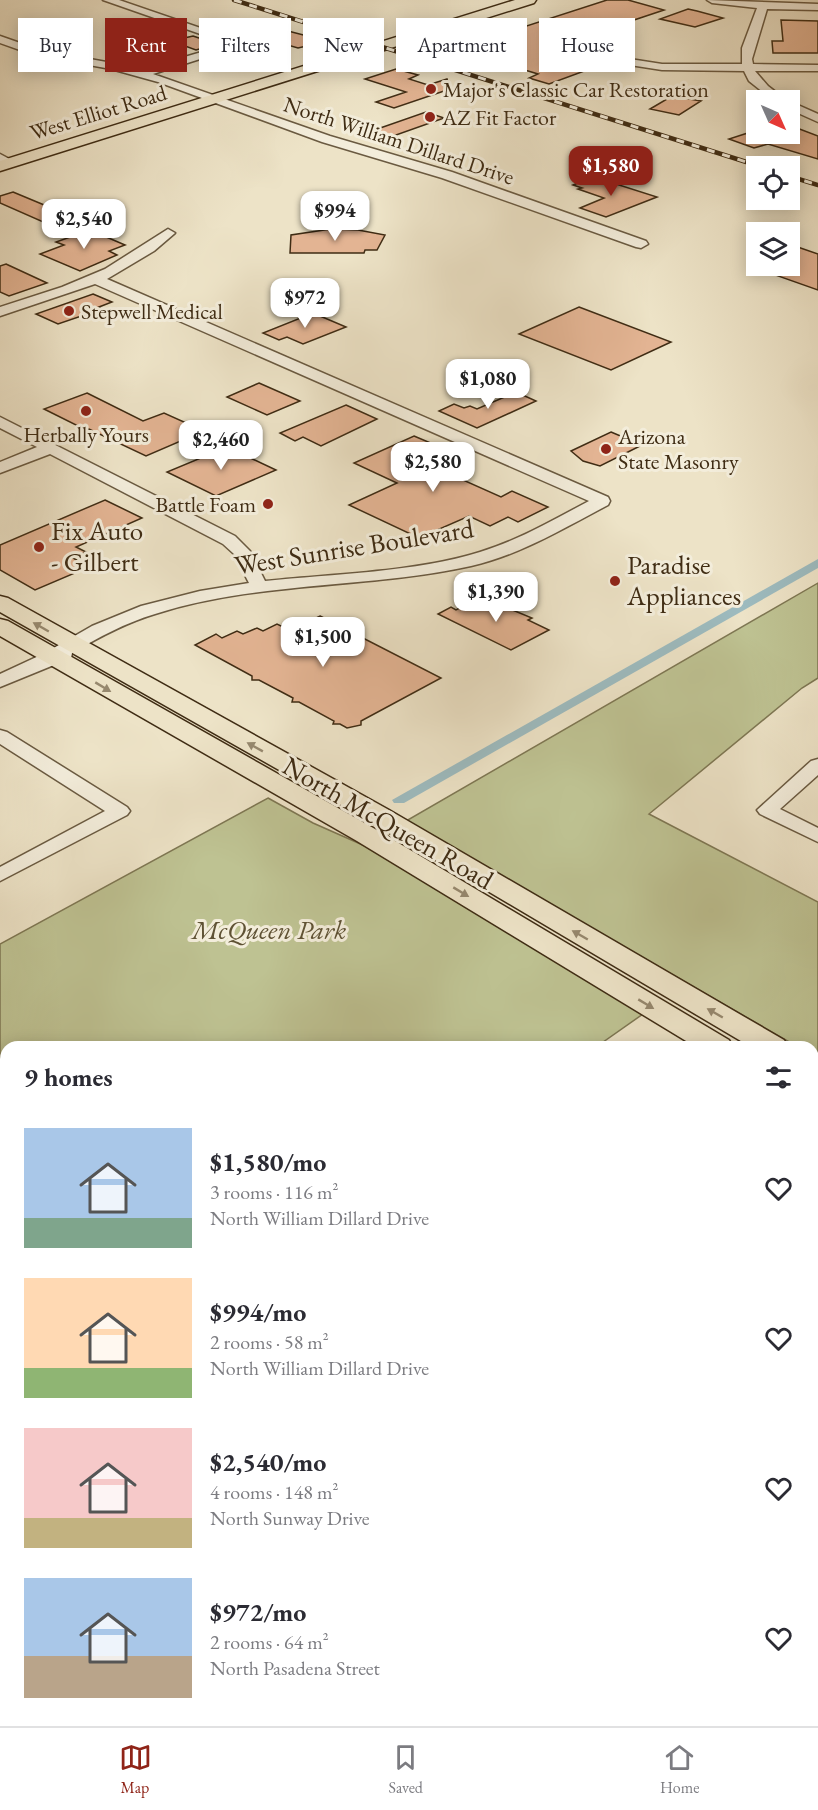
<!DOCTYPE html>
<html lang="en">
<head>
<meta charset="utf-8">
<style>
  :root { --surface:#fff; --page:#f2f2f3; --text:#2b2b33; --muted:#7c7c81; --line:#e1e1e2; --accent:#8f2418 }
  body { margin:0; font-family:"EB Garamond",serif; background:var(--page); color:var(--text); height:100vh; display:flex; flex-direction:column; font-size:22px; white-space:nowrap }
  * { box-sizing:border-box; margin:0 }
  p { font-size:20px; color:var(--muted) }
  .icon { flex:none; width:33px; height:33px; fill:none; stroke:currentColor; stroke-width:2; stroke-linecap:round; stroke-linejoin:round }
  .map { position:relative; flex:1; overflow:hidden }
  .details { position:absolute; left:0px; top:1041px; width:819px; height:686px; display:flex; flex-direction:column; background:var(--surface); border-radius:18px 18px 0 0; box-shadow:0 3px 15px #0003 }
  .details>* { flex:none }
  .hud { position:absolute; left:18px; top:18px; width:783px; height:54px; display:flex; gap:12px }
  .needle { width:39px; rotate:135deg }
  .controls { position:absolute; left:746px; top:90px; display:grid; gap:12px }
  .controls a { display:grid; place-items:center; width:54px; height:54px; border-radius:0px; background:var(--surface); box-shadow:0 3px 15px #0003; font-size:30px }
  .price { position:absolute; translate:-50% -51px; padding:0 14px; border-radius:12px; background:#fff; color:#222; font-size:20px; line-height:39px; filter:drop-shadow(0 2px 3px #0008) }
  .price::after { content:''; position:absolute; left:50%; top:36px; width:18px; height:14px; margin-left:-9px; background:inherit; clip-path:polygon(0 0,100% 0,50% 100%) }
  .price.on { background:var(--accent); color:#fff }
  ul { padding:0; list-style:none }
  li { display:flex; align-items:center; gap:18px; height:150px; padding:0 24px }
  li span { display:grid; place-items:center; flex:none; width:168px; height:120px; border-radius:0px; color:#555 }
  li>.icon { margin-inline-start:auto }
  span .icon { width:72px; height:72px; fill:#fffc; stroke-width:1 }
  li b { font-size:26px }
  h2 { display:flex; justify-content:space-between; align-items:center; height:72px; padding:0 24px; font-size:26px }
  .pill { padding:0 21px; border-radius:0px; background:var(--surface); box-shadow:0 3px 15px #0003; font-size:21px; line-height:54px }
  .pill.on { background:var(--accent); color:#fff }
  .tabs { display:flex; justify-content:space-around; align-items:center; height:84px; border-top:2px solid var(--line); background:var(--surface); font-size:16px; color:var(--muted) }
  .tabs a { display:grid; justify-items:center; gap:3px }
  .tabs .on { color:var(--accent) }
  .map>svg:first-child { display:block }
  .green { fill:#bec292; stroke:#7e7753; stroke-width:1.5 }
  .water { fill:#9dbbbf; stroke:#77827b; stroke-width:1.5 }
  .lines { fill:none; stroke-linecap:round; stroke-linejoin:round }
  .canal { fill:#9dbbbf; fill-rule:evenodd }
  .building { fill:#e3b493; stroke:#3f2c14; stroke-width:1.5 }
  .minor-casing { stroke:#6a5a41; stroke-width:3 }
  .major-casing { stroke:#3f2c14; stroke-width:3 }
  .minor { fill:#f3eddb; fill-rule:evenodd }
  .major { fill:#ede3c7; fill-rule:evenodd }
  .rail-casing { stroke:#3f2c14; stroke-width:4.5 }
  .rail { stroke:#f3eddb; stroke-width:3; stroke-dasharray:8; stroke-linecap:butt }
  .oneway { fill:#96886e }
  .poi-dot { fill:#8f2418; stroke:#f3eddb; stroke-width:2 }
  .labels { text-anchor:middle; stroke-width:6; stroke-linejoin:round; paint-order:stroke }
  .far-poi-label { font-size:22px; fill:#3f2c14; stroke:#f3eddb; text-anchor:start }
  .far-street-label { font-size:22px; fill:#3f2c14; stroke:#f3eddb }
  .poi-label { font-size:27px; fill:#3f2c14; stroke:#f3eddb; text-anchor:start }
  .street-label { font-size:27px; fill:#3f2c14; stroke:#f3eddb }
  .park-label { font-size:27px; font-style:italic; fill:#5f5234; stroke:#f3eddb }
</style>
</head>
<body>
<div class="map">
<svg width="818" height="1726" viewBox="0 0 818 1726">
  <rect width="100%" height="100%" fill="#ede3c7"/>
  <filter id="stains"><feTurbulence type="fractalNoise" baseFrequency=".00333" numOctaves="4"/><feColorMatrix values="0 0 0 0 .2 0 0 0 0 .09 0 0 0 0 .02 0 0 0 .5 -.17"/></filter>
  <radialGradient id="worn" r=".72"><stop offset=".6" stop-color="#630" stop-opacity="0"/><stop offset="1" stop-color="#630" stop-opacity=".3"/></radialGradient>
  <path class="green" d="M818 583V678L802 688 649 814 818 902V1059L813 1056V1047H798L406 821Z
    M268 798 313 823 365 846 643 1014 596 1047H6V1462L0 1467V944Z"/>
  <path class="water" d="M813 1183 818 1186V1437L813 1441Z
    M253 1720 258 1726H55L53 1721Z
    M287 1720H510V1721L504 1726H277Z"/>
  <g class="lines">
    <path class="canal" d="M818 559V568L404 803H394L392 800Z"/>
  </g>
  <path class="building" d="M607 0H628L664 10 553 47 585 57 587 70 549 84 529 78 538 74 465 52 455 55 433 49 487 31 505 33Z
    M688 9 697 11 723 18 695 27 660 19Z
    M781 20 818 21V53H773L772 41H783Z
    M288 31 323 40 320 41 324 42 298 48 263 38Z
    M193 36 217 44 196 50 171 41Z
    M396 69 418 75 409 79 428 85 447 79 450 89 394 108 376 102 406 92 365 79Z
    M672 96 701 101 679 115 650 109Z
    M426 112 444 118 382 140 363 134Z
    M789 125 818 136V159L768 144 754 148 729 139 754 131 756 134H789Z
    M594 177 657 197 606 217 580 208 604 198 578 189 582 188 573 185Z
    M13 192 73 217 50 225 0 203V196Z
    M331 229 358 230 385 235 377 250H365L364 253H290L291 235Z
    M90 230 125 245 109 251 117 255 80 271 40 254 64 245 56 242Z
    M789 244 818 254V290L753 267 754 266H789Z
    M6 264 47 283 9 296 0 292V266Z
    M93 294 112 302 99 307 102 309 58 324 36 314Z
    M579 307 671 342 611 370 519 334Z
    M313 313 346 327 303 344 287 337 279 340 263 333Z
    M259 383 300 401 267 415 227 397Z
    M516 392 536 401 477 428 439 411 454 404 464 408 470 406 477 409Z
    M87 393 143 421 164 413 204 431 146 456 89 429 86 430 44 409Z
    M346 405 377 419 321 446 303 437 295 441 280 433Z
    M611 432 642 445 600 466 583 461 571 451Z
    M414 436 433 444 416 452 462 472 454 476 501 497 512 491 548 507 518 522 508 517 490 526 469 516 419 538 349 505 397 483 354 463Z
    M227 447 276 470 216 496 167 472Z
    M105 500 142 518 76 547 86 552 73 558 89 567 35 590 0 570V545Z
    M486 599 532 618 528 620 549 630 511 650 438 614 451 607 456 610 469 603 474 606Z
    M320 616 441 678 361 721V725L347 728 340 724H333L334 721 299 702H292L293 698 259 680H252V676L195 645 216 634 222 638 237 631 243 634 257 628 263 631 277 624 283 627 297 620 304 624Z"/>
  <g class="lines">
    <defs>
      <path id="minor" d="M103 0H119L247 44 153 74 330 136 452 172 646 241 648 244 641 248 636 247 442 178 322 142 158 82 111 69 34 55 0 43V36L40 50 112 63 140 70 229 44Z
        M707 0 818 4V10L767 9 752 59 753 64 818 65V71H755L768 86 786 100H773L749 81 744 71 662 70 617 63 611 60 617 57 662 64H742V48L757 8 712 3Z
        M789 101 818 114V122L789 109Z
        M0 154 17 163 11 167 0 163Z
        M168 229 175 233 154 251 107 279 608 497 610 501 608 505C564 528 520 555 471 566 367 589 257 581 155 614 125 623 99 637 72 653L71 658 0 687V674L45 653 92 626 141 606 200 591 249 583 234 554 223 544 50 454 0 473V462L37 447 0 428V417L235 536 250 551 265 581C332 574 417 572 480 552 519 540 553 520 589 501L95 284 0 316V307L62 287 105 269Z
        M0 730 7 732 127 807 130 811 127 815 0 881V867L105 811 0 744Z
        M818 759V775L780 809 818 828V842L760 814 757 810 811 761Z
        M6 1570V1597L0 1599V1572Z
        M818 1587V1615L813 1616V1588Z
        M736 1720H768L767 1726H735Z"/>
      <path id="major" d="M515 0H536L534 3 0 171V161Z
        M0 596 8 598 389 810 784 1040 788 1047H751L371 822 0 612Z
        M0 619 8 621 375 829 729 1040 733 1047H696L357 841 0 636Z
        M813 1060 818 1061V1083L813 1082Z
        M813 1092 818 1093V1115L813 1114Z"/>
    </defs>
    <use href="#minor" class="minor-casing"/>
    <use href="#major" class="major-casing"/>
    <use href="#minor" class="minor"/>
    <use href="#major" class="major"/>
    <defs>
      <path id="rail" d="M234 0 759 166
        M789 176 818 185"/>
    </defs>
    <use href="#rail" class="rail-casing"/>
    <use href="#rail" class="rail"/>
  </g>
  <defs><path id="oneway-solid" d="M-6-.8H1V-3.2L6.5 0L1 3.2V.8H-6Z" transform="scale(1.5)"/></defs>
  <g class="oneway">
    <use href="#oneway-solid" transform="translate(41 627) rotate(-150)"/>
    <use href="#oneway-solid" transform="translate(103 687) rotate(31)"/>
    <use href="#oneway-solid" transform="translate(255 747) rotate(-151)"/>
    <use href="#oneway-solid" transform="translate(461 892) rotate(31)"/>
    <use href="#oneway-solid" transform="translate(580 935) rotate(-150)"/>
    <use href="#oneway-solid" transform="translate(646 1004) rotate(31)"/>
    <use href="#oneway-solid" transform="translate(715 1013) rotate(-150)"/>
  </g>
  <g class="poi-dot">
    <circle cx="431" cy="89" r="6"/>
    <circle cx="430" cy="117" r="6"/>
    <circle cx="69" cy="311" r="6"/>
    <circle cx="86" cy="411" r="6"/>
    <circle cx="606" cy="449" r="6"/>
    <circle cx="268" cy="504" r="6"/>
    <circle cx="39" cy="547" r="6"/>
    <circle cx="615" cy="581" r="6"/>
  </g>
  <g class="labels">
    <g class="far-poi-label">
      <text x="443" y="97">Major's Classic Car Restoration</text>
      <text x="442" y="125">AZ Fit Factor</text>
      <text x="81" y="319">Stepwell Medical</text>
      <text x="86" y="442" text-anchor="middle">Herbally Yours</text>
      <text x="618" y="444">Arizona<tspan x="618" dy="25">State Masonry</tspan></text>
      <text x="256" y="512" text-anchor="end">Battle Foam</text>
    </g>
    <g class="far-street-label">
      <text transform="translate(98 112) rotate(-17)" y="8">West Elliot Road</text>
      <text transform="translate(399 140) rotate(18)" y="8">North William Dillard Drive</text>
    </g>
    <g class="poi-label">
      <text x="51" y="540">Fix Auto<tspan x="51" dy="31">- Gilbert</tspan></text>
      <text x="627" y="574">Paradise<tspan x="627" dy="31">Appliances</tspan></text>
    </g>
    <g class="street-label">
      <text transform="translate(354 547) rotate(-9)" y="9">West Sunrise Boulevard</text>
      <text transform="translate(388 823) rotate(30)" y="9">North McQueen Road</text>
    </g>
    <g class="park-label">
      <text x="269" y="939">McQueen Park</text>
    </g>
  </g>
  <rect width="100%" height="100%" filter="url(#stains)"/>
  <rect width="100%" height="100%" fill="url(#worn)"/>
</svg>
<div class="controls">
<a><svg class="needle" viewBox="-14 -14 28 28"><path d="M0-13l5 13h-10z" fill="#e53935"/><path d="M0 13l5-13h-10z" fill="#7c7c81"/></svg></a>
<a><svg class="icon" aria-label="locate" viewBox="0 0 24 24"><circle cx="12" cy="12" r="6"/><path d="M12 2v4M12 18v4M2 12h4M18 12h4"/></svg></a>
<a><svg class="icon" aria-label="layers" viewBox="0 0 24 24"><path d="M12 4l9 5-9 5-9-5zM3 14l9 5 9-5"/></svg></a>
</div>
<b class="price on" style="left:611px;top:197px">$1,580</b>
<b class="price" style="left:335px;top:242px">$994</b>
<b class="price" style="left:84px;top:250px">$2,540</b>
<b class="price" style="left:305px;top:329px">$972</b>
<b class="price" style="left:488px;top:410px">$1,080</b>
<b class="price" style="left:221px;top:471px">$2,460</b>
<b class="price" style="left:433px;top:493px">$2,580</b>
<b class="price" style="left:496px;top:623px">$1,390</b>
<b class="price" style="left:323px;top:668px">$1,500</b>
<div class="hud">
<a class="pill">Buy</a>
<a class="pill on">Rent</a>
<a class="pill">Filters</a>
<a class="pill">New</a>
<a class="pill">Apartment</a>
<a class="pill">House</a>
</div>
<section class="details">
<h2>9 homes<svg class="icon" aria-label="filters" viewBox="0 0 24 24"><path d="M4 7h16M4 17h16"/><circle cx="9" cy="7" r="2"/><circle cx="15" cy="17" r="2"/></svg></h2>
<ul>
<li><span style="background:linear-gradient(#a9c7e8 75%,#7fa58c 0)"><svg class="icon" aria-label="home" viewBox="0 0 24 24"><path d="M3 11l9-7 9 7M6 9v11h12V9"/></svg></span><div><b>$1,580/mo</b><p>3 rooms · 116 m²</p><p>North William Dillard Drive</p></div><svg class="icon" aria-label="heart" viewBox="0 0 24 24"><path d="M12 20l-8-8c-3-5 5-10 8-4 3-6 11-1 8 4z"/></svg></li>
<li><span style="background:linear-gradient(#ffd9b3 75%,#8fb573 0)"><svg class="icon" aria-label="home" viewBox="0 0 24 24"><path d="M3 11l9-7 9 7M6 9v11h12V9"/></svg></span><div><b>$994/mo</b><p>2 rooms · 58 m²</p><p>North William Dillard Drive</p></div><svg class="icon" aria-label="heart" viewBox="0 0 24 24"><path d="M12 20l-8-8c-3-5 5-10 8-4 3-6 11-1 8 4z"/></svg></li>
<li><span style="background:linear-gradient(#f6c9c9 75%,#c2b280 0)"><svg class="icon" aria-label="home" viewBox="0 0 24 24"><path d="M3 11l9-7 9 7M6 9v11h12V9"/></svg></span><div><b>$2,540/mo</b><p>4 rooms · 148 m²</p><p>North Sunway Drive</p></div><svg class="icon" aria-label="heart" viewBox="0 0 24 24"><path d="M12 20l-8-8c-3-5 5-10 8-4 3-6 11-1 8 4z"/></svg></li>
<li><span style="background:linear-gradient(#a9c7e8 65%,#b9a48a 0)"><svg class="icon" aria-label="home" viewBox="0 0 24 24"><path d="M3 11l9-7 9 7M6 9v11h12V9"/></svg></span><div><b>$972/mo</b><p>2 rooms · 64 m²</p><p>North Pasadena Street</p></div><svg class="icon" aria-label="heart" viewBox="0 0 24 24"><path d="M12 20l-8-8c-3-5 5-10 8-4 3-6 11-1 8 4z"/></svg></li>
</ul>
</section>
</div>
<nav class="tabs">
<a class="on"><svg class="icon" aria-label="map" viewBox="0 0 24 24"><path d="M3 6l6-2 6 2 6-2v14l-6 2-6-2-6 2zM9 4v14M15 6v14"/></svg>Map</a>
<a><svg class="icon" aria-label="saved" viewBox="0 0 24 24"><path d="M7 4h10v16l-5-4-5 4z"/></svg>Saved</a>
<a><svg class="icon" aria-label="home" viewBox="0 0 24 24"><path d="M3 11l9-7 9 7M6 9v11h12V9"/></svg>Home</a>
</nav>
</body>
</html>
